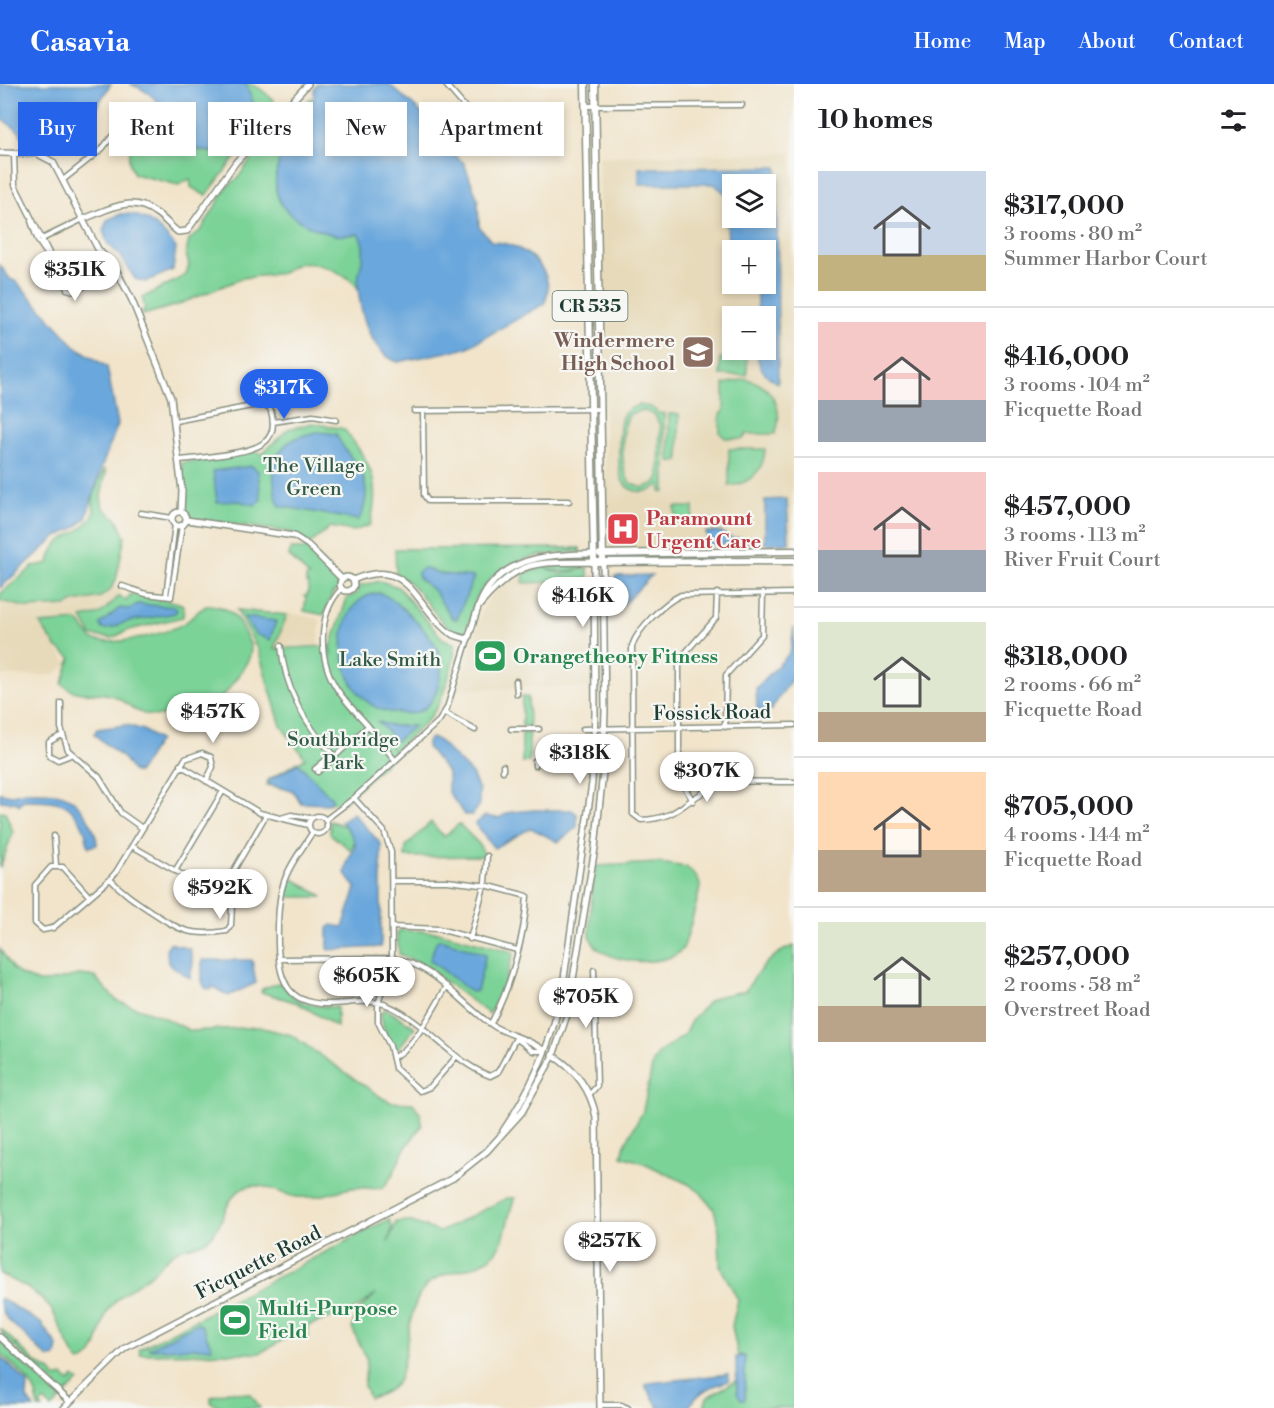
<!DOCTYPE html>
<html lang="en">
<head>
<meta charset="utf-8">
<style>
  :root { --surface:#fff; --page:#f2f2f2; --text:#202124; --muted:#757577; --line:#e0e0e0; --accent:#2563eb }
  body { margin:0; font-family:"Libre Bodoni",serif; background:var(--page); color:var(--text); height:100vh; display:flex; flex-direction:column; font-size:22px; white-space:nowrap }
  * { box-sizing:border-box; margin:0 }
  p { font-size:20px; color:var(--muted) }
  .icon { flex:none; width:33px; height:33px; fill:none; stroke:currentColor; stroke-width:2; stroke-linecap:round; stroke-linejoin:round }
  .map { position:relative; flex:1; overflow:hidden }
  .panel { display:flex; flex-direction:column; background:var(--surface); width:480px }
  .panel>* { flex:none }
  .guide { position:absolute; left:18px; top:18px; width:570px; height:54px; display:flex; gap:12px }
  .controls { position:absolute; left:722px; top:90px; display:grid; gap:12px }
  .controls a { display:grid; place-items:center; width:54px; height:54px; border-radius:0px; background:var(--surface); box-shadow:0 3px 9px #0003; font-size:30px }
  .price { position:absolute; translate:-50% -51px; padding:0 14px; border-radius:21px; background:#fff; color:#222; font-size:20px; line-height:39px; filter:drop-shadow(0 2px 3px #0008) }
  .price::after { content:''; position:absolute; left:50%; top:36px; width:18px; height:14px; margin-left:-9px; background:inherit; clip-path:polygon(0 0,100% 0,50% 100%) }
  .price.active { background:var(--accent); color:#fff }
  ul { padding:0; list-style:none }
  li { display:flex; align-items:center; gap:18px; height:150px; padding:0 24px }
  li+li { border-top:2px solid var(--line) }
  li span { display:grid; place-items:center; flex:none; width:168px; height:120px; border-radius:0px; color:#555 }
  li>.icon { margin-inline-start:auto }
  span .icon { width:72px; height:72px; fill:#fffc; stroke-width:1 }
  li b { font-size:26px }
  h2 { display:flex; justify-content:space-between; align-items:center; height:72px; padding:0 24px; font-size:26px }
  .tag { padding:0 21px; border-radius:0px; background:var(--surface); box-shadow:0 3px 9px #0003; font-size:21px; line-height:54px }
  .tag.active { background:var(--accent); color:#fff }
  header { display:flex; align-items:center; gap:36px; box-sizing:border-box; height:84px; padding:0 30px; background:var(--accent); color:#fff }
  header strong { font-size:28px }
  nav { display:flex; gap:33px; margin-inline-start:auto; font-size:21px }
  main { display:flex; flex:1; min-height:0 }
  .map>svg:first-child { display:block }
  .built { fill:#e7daba; fill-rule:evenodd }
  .green { fill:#7bd398; stroke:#4d8866; stroke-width:1.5; fill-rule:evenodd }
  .water { fill:#6ba7dc; stroke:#457288; stroke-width:1.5; fill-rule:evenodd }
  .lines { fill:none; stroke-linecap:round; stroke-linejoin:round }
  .street-casing { stroke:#889080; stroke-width:7 }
  .secondary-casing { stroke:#889080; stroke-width:8 }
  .primary-casing { stroke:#889080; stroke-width:9 }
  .street { stroke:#fff; stroke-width:4 }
  .secondary { stroke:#fff; stroke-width:5 }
  .primary { stroke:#fff; stroke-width:6 }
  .labels { text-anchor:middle; stroke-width:4.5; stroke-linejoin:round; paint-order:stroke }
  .shield { fill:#f6f6f2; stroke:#60746d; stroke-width:1.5 }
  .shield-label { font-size:18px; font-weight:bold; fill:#1f3d34 }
  .education-label { font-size:20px; font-weight:bold; fill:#785e54; stroke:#f6f6f2; text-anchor:end }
  .park-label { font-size:20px; fill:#315b48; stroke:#f6f6f2 }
  .health-label { font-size:20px; font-weight:bold; fill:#be3a42; stroke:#f6f6f2; text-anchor:start }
  .leisure-label { font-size:20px; font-weight:bold; fill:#27864d; stroke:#f6f6f2; text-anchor:start }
  .street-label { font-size:20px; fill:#1f3d34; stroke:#f6f6f2 }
</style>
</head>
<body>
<header>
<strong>Casavia</strong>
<nav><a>Home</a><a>Map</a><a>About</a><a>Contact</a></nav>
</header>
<main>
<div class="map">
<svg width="794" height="1324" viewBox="0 0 794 1324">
  <rect width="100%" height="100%" fill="#f6f6f2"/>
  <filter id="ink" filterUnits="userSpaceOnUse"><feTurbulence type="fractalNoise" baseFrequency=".0167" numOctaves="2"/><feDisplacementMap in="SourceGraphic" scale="12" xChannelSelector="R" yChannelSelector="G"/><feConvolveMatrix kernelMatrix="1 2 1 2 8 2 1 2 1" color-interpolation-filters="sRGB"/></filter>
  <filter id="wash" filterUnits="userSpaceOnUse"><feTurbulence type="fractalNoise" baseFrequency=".008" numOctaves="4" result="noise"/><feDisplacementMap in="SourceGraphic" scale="24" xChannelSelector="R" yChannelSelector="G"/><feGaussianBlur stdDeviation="1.35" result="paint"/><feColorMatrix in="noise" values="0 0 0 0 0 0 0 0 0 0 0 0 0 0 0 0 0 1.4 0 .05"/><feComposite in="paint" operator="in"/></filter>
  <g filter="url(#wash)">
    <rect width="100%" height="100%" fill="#f1e4cb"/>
    <path class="built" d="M791 69 792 464 611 466 607 461 599 72ZM732 100H765V134H732ZM732 166H765V200H732ZM732 232H765V266H732Z
      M548 481H581L589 484 590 603 459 605 481 530 488 516 510 493 530 484Z
      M114 502 122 506 112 521 102 528 75 536 40 538 41 544 68 580 54 591 0 592V518L32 525 69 523 75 518 103 514Z
      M288 529 320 535 318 562 274 565Z"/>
    <path class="green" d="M246 0C257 0 266 9 274 17V25L235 68 237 71 206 112 191 103 190 95 178 101 134 90C117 59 145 59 162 45L164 30 160 21C174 29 173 53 188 61 220 80 247 58 245 26L251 21 252 16Z
      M311 14 314 16C294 37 259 98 285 124 293 132 333 147 345 150 349 151 354 150 359 150 370 167 357 187 359 206 351 191 322 179 304 179 295 179 290 184 283 189L243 194 177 221 143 231 142 228 145 224 142 214 186 191 189 181 186 170 189 156 202 145 227 103 238 94 254 70 291 30 298 28Z
      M747 273V291H720V274Z
      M746 295C772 301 785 325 775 350H747L743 355 725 354 720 349V332L724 327V300Z
      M639 321 651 323 660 330 664 329 665 408H661L660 400C648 411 627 411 621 393 618 385 618 338 623 331 627 326 632 323 639 321ZM642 326 655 331 660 342 659 393 655 399 643 404 630 399C620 384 620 344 630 330Z
      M669 330H679V377H669Z
      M312 339 344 345C370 379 382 397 370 441L354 447 330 443 310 460 290 448 194 435 184 426 185 406 181 379 255 367 262 370 288 345Z
      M729 365H765C764 387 750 400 729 402Z
      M104 385 106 388 101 412 103 424 117 435 125 452 116 496 110 506 101 513 74 518 67 522 29 524 0 517V510L34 482 49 479C54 448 80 455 93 431 96 426 92 423 93 417 94 407 100 395 104 385Z
      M675 423H693V438H676Z
      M307 463 338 496V505L332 510 324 531 304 527 306 514 304 512H307L309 499H306V494L309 492 289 472 291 465H303Z
      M580 464V468C540 469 496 474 476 516 471 527 471 542 463 551 438 547 426 504 396 490L395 465Z
      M543 481H587L566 488 545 484 562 490 588 484V497L523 499 524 489 543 484Z
      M380 497 398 503 442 554 455 560C456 576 442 618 432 631 422 644 407 655 394 666L388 659 396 669 343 719H301L294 707 267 701 268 696 305 674 281 642 258 566 237 526 287 531 274 565 329 562 332 573 331 562 347 514 356 510 359 502Z
      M131 510 179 519 184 522 183 533 129 546 112 554 92 552 82 534 100 530 119 512 126 516Z
      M209 521C228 523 235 529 243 546 247 554 253 561 250 571 247 581 224 613 216 619 201 629 166 634 149 631 133 629 127 617 113 612 93 605 81 616 62 600L71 574 57 564 40 540 78 537 93 556C114 562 168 550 186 538 195 532 198 525 209 521Z
      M522 613H528L529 642H522Z
      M522 649H529V678H522Z
      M0 727 5 728 13 748 0 784Z
      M330 737 345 742 355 755 351 766 330 750Z
      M431 738 444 753 459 740 479 760 485 772 405 773 406 762Z
      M659 779 686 783C692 787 698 793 700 801 701 804 685 864 682 866 663 885 601 880 591 855 587 844 594 796 596 782Z
      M292 794 322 812V813H286Z
      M401 846 438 848 514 868 504 902 489 930 423 881 399 870 397 849Z
      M794 862V1324H704L707 1313 736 1297 737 1309 742 1271 738 1272 732 1242 738 1216 720 1182 719 1146 714 1125 700 1108 688 1100 644 1079 622 1072 625 1060 643 1027 653 978 659 969 684 951 691 937 709 917 719 912 745 907C757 889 772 868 794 862Z
      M0 865 13 885 21 891 38 898H48L78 891 90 892 96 894 117 917 158 931 191 947 259 943 291 951 384 1015 391 1018 413 1019 420 1029 422 1041 404 1066 392 1092 383 1104C372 1106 361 1102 351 1104 333 1108 316 1115 297 1113 280 1111 262 1096 244 1104 223 1114 225 1142 208 1155 199 1162 187 1161 178 1166 167 1171 160 1183 151 1190 136 1202 120 1209 109 1225 98 1240 101 1274 80 1278 72 1274 59 1237 51 1225 40 1209 17 1198 0 1190Z
      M281 898C294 920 313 923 337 923V943L298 919 261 908 262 905Z
      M386 925 415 943 398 965C388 960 381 940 381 928Z
      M507 1114H515C507 1130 508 1151 497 1166 479 1192 440 1181 422 1207 407 1229 408 1269 399 1296 391 1307 382 1311 369 1314L364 1302 367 1276 352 1244 357 1228 376 1210 350 1229H343L308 1242V1253L305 1254 300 1246 260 1269 140 1270 139 1265 389 1135 392 1143 388 1159 396 1138 409 1137 440 1148Z
      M0 1244 35 1278 51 1287 56 1294 63 1292 70 1298 74 1293 79 1297 66 1310 63 1308 5 1254Z
      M0 1256 61 1315 52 1324 44 1317 40 1321 43 1324H38C39 1300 16 1284 0 1269Z
      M228 1307 251 1310 260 1324H224L211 1319V1313Z"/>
    <path class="water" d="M0 0H111L83 44 72 53 66 52 47 59 23 56 20 48 2 35Z
      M130 0H246L254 21 248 22C242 32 248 46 237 58 221 75 189 68 178 50 172 41 170 30 162 22 152 11 144 5 130 0Z
      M317 0H389L433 39 453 70 464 79 478 116 479 143 492 158C522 158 560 187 544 220L466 264 398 278C369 268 359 226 358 199 358 182 370 166 358 150 351 150 343 153 335 151 316 147 285 134 278 113 268 82 294 37 314 16V5Z
      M777 83 778 299C763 291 757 281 757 266H765V232H757V200H765V166L728 162 726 110 714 100H639V84ZM732 100H765V134H732Z
      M121 130C145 128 163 146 176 164L173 186 145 198 135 195 121 172 108 160 103 147 107 136Z
      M0 181 10 195 17 198 75 262 107 283 118 340 102 382 86 434 75 444 56 453 0 504Z
      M318 348 336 350C348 377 371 385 365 419 363 426 363 431 358 436L280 422C275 414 275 408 274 399 271 367 287 353 318 348Z
      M252 382 258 387 261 416 255 421 238 417 217 418 213 387Z
      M787 415 789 459 765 460V416Z
      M706 448H721L731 454H754L757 458 709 461Z
      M423 484 442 490 474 493 457 535 452 534 434 507 419 494 418 488Z
      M652 491 616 528 615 492Z
      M379 509C395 513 433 552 439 568 445 586 438 617 422 626 415 630 407 630 400 629 331 628 324 514 379 509Z
      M138 520 175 523 177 526 175 529C160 532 145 535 130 537 119 539 114 546 102 545L100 540 120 524 129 525Z
      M244 533 276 537 270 556 255 550Z
      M794 543V591L771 626H757L756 604 790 569Z
      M378 638 393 642H414L396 657Z
      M127 641 143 646 159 656 138 689 132 687 125 676 94 650 97 645Z
      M431 654 438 656 472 690 479 706V722L472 731H465L448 708V689L427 663V658Z
      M298 679 333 715 328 720 301 719 293 707 268 700 269 696Z
      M25 708C55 708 70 705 87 733 92 741 97 751 97 761L89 763C86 757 87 751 84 745 70 713 53 717 23 716L19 721 16 718 0 717V709L12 711Z
      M535 726H572L577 730V743L558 758 531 744 494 764 475 740 485 732 498 734 511 728Z
      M353 729 381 760V863L328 866V844L332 841 343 843 356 804 345 789C348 759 368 770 341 737Z
      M440 855 486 870 477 907 471 908 430 876 436 858Z
      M170 859 190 865 193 879 190 894 169 880 166 865Z
      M202 876H252L256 899 228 912 212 902 211 906 205 904 202 897Z
      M0 1214 41 1239 58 1263 56 1272 49 1274C39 1267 35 1261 27 1253 14 1241 0 1234 0 1214Z
      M197 1239 202 1242 212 1264 148 1265Z
      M0 1272 28 1299 27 1315 34 1324H0Z
      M745 1272V1316H741L737 1309 736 1276V1273Z
      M728 1290 729 1297C709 1303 700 1306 688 1324H659L646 1303V1300L650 1299Z"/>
  </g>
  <g filter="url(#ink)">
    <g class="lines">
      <defs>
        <path id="street" d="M445 0 483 44
          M586 22 742 21
          M14 69 15 101 67 205 74 207 116 186
          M63 96 102 65 128 32
          M31 137 38 157 52 177
          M42 155 83 135
          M414 327 601 325
          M423 327 424 411 428 417H569
          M175 337 262 320 270 324C283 363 251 366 222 371 208 373 193 375 179 376
          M273 338 313 332 336 336
          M141 429 172 434
          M122 502 146 510 171 513 182 441
          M341 505C317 531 318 576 337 605 346 619 359 631 370 644 379 654 386 666 395 676
          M794 509 681 511C664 519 638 544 632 562L633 730 641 736C681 735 684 714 715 703 739 694 769 699 794 698
          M166 512 175 440
          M281 562C285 606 305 640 334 672
          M516 597 517 610
          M61 619V644L68 666 99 693 121 729 142 744
          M445 629 475 646
          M725 643 726 591 762 551 763 509
          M511 645H539
          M583 645 794 641
          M62 651 49 658V671L58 676 71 671
          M535 677V682
          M180 681 260 729 308 741
          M315 685 328 674 334 672
          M503 687V682
          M318 688 368 642
          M354 714 384 747 391 768 392 874 378 920V938L390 962 395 984 420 1007 430 1003 456 973
          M693 717 679 694V576L716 534 717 509
          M309 741a9 9 0 1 1 18 0a9 9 0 1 1-18 0Z
          M281 734 291 731 311 734
          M325 736 354 714 439 637 447 624 468 555
          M312 749C302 765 288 783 283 801 277 821 275 878 284 896 288 906 296 914 307 917 333 926 364 911 389 922 427 939 451 977 490 992L498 988 516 954
          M54 752 56 781
          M132 762 197 799 231 801
          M175 787 223 707
          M110 795C122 808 134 816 149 826 179 846 189 853 227 847L231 841 234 786 266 731
          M392 797H447L489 802 527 812C525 850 510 906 491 939
          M89 812 63 783H51L35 801V839L43 846 53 844 110 795 116 788 185 675 202 669 211 673 213 683 206 697
          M392 843 439 845 517 866
          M470 855 485 798 487 772
          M280 875 392 874C435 880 461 921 495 943 511 952 531 955 545 967
          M517 955 533 967H544
          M393 973C413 967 436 920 447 902
          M589 1011 597 1002 594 886
          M600 1321H621L628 1324"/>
        <path id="secondary" d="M0 69 38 70 53 78 98 165 116 186 131 214 171 314 182 407 181 428
          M83 135C108 126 130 110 156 129 164 134 170 142 178 148L187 147 236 78 308 0
          M172 435a7 7 0 1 1 14 0a7 7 0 1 1-14 0Z
          M187 436 294 452 308 461 342 495
          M340 500a7 7 0 1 1 14 0a7 7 0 1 1-14 0Z
          M353 496C407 472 415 519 446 546 452 552 461 553 468 555 474 538 478 517 489 503 513 471 557 470 594 470
          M479 522C519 474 535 479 594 478L595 630 592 699 563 901C554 953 532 1004 503 1047
          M552 971C575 985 591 1006 596 1033L600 1324
          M0 1253 70 1318
          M64 1324 125 1264 453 1094 487 1067 522 1028 553 972 567 931 595 764 603 688 605 627 603 478"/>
        <path id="primary" d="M585 0 594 478 794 477
          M595 0 603 478
          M600 470 794 467"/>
      </defs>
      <use href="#street" class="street-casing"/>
      <use href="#secondary" class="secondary-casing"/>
      <use href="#primary" class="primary-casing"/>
      <use href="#street" class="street"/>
      <use href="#secondary" class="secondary"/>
      <use href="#primary" class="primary"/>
    </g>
  </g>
  <defs>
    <symbol id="school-square" viewBox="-11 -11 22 22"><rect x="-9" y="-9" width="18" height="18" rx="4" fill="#8d6e63" stroke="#f6f6f2"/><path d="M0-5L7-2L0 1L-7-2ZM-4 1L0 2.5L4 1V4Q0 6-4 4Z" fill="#fff"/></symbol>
    <symbol id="hospital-square" viewBox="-11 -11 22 22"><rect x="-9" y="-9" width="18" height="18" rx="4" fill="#e0444e" stroke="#f6f6f2"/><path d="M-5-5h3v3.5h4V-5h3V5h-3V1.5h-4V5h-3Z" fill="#fff"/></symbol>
    <symbol id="stadium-square" viewBox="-11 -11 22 22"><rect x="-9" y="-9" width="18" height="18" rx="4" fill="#2e9e5b" stroke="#f6f6f2"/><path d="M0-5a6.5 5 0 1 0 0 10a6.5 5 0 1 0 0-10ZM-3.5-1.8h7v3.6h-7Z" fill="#fff"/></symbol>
  </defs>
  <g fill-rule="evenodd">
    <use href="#school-square" x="679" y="249" width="38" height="38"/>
    <use href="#hospital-square" x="604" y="426" width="38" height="38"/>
    <use href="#stadium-square" x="471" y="553" width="38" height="38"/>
    <use href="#stadium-square" x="216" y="1217" width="38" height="38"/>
  </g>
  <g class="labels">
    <rect class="shield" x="552.5" y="207" width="75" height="30" rx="4.5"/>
    <g class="shield-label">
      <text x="590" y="228">CR 535</text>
    </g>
    <g class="education-label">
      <text x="675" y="263">Windermere<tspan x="675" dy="23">High School</tspan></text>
    </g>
    <g class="park-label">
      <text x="314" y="388">The Village<tspan x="314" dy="23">Green</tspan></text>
      <text x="390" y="582">Lake Smith</text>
      <text x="343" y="662">Southbridge<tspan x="343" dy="23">Park</tspan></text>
    </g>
    <g class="health-label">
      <text x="646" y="441">Paramount<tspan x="646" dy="23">Urgent Care</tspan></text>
    </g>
    <g class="leisure-label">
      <text x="513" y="579">Orangetheory Fitness</text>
      <text x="258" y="1231">Multi-Purpose<tspan x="258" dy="23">Field</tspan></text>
    </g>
    <g class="street-label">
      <text transform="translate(712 628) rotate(-1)" y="7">Fossick Road</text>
      <text transform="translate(258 1178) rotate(-27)" y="7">Ficquette Road</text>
    </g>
  </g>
</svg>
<div class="controls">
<a><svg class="icon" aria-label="layers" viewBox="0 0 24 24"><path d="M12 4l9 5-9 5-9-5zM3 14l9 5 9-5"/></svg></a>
<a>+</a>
<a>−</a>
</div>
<b class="price" style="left:75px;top:218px">$351K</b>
<b class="price active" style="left:284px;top:336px">$317K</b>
<b class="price" style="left:583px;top:544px">$416K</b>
<b class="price" style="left:213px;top:660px">$457K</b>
<b class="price" style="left:580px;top:701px">$318K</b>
<b class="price" style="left:707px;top:719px">$307K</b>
<b class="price" style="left:220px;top:836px">$592K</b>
<b class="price" style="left:367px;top:924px">$605K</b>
<b class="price" style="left:586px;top:945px">$705K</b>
<b class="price" style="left:610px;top:1189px">$257K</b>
<div class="guide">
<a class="tag active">Buy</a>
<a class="tag">Rent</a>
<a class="tag">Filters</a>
<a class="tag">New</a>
<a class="tag">Apartment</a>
</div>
</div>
<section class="panel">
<h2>10 homes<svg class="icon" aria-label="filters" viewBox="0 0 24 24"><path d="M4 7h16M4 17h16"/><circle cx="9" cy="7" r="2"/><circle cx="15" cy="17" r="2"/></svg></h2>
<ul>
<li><span style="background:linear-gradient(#c9d6e8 70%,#c2b280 0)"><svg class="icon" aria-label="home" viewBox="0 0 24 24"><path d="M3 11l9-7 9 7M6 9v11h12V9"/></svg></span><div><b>$317,000</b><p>3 rooms · 80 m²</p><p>Summer Harbor Court</p></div></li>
<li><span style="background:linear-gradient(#f6c9c9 65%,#9aa5b1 0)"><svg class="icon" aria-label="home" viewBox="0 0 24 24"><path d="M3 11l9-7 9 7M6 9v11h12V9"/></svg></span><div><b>$416,000</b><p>3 rooms · 104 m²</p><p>Ficquette Road</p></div></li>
<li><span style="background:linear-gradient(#f6c9c9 65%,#9aa5b1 0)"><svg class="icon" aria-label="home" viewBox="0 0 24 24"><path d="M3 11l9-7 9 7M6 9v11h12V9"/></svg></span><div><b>$457,000</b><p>3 rooms · 113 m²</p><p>River Fruit Court</p></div></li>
<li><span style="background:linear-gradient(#dfe7d0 75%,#b9a48a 0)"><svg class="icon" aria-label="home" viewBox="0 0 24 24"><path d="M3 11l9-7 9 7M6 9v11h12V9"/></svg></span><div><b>$318,000</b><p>2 rooms · 66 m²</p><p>Ficquette Road</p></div></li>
<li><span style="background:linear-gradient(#ffd9b3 65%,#b9a48a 0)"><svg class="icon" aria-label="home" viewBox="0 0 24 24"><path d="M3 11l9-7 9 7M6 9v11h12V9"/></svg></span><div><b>$705,000</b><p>4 rooms · 144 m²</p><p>Ficquette Road</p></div></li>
<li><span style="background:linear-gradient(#dfe7d0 70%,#b9a48a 0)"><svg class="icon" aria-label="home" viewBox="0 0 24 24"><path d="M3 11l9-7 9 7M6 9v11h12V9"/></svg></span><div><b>$257,000</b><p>2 rooms · 58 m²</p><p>Overstreet Road</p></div></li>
</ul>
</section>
</main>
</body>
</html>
